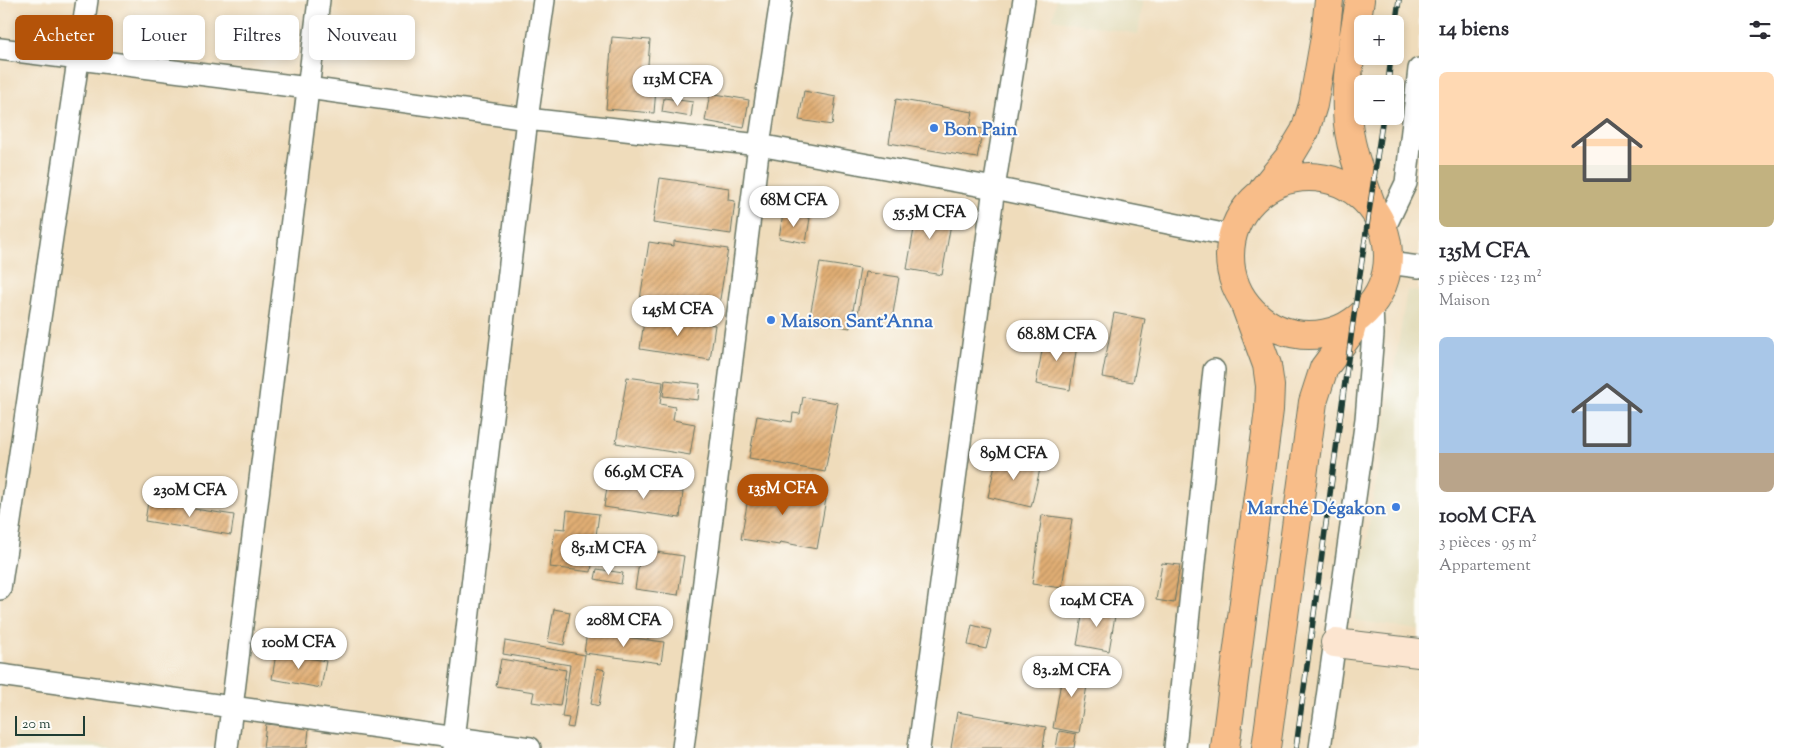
<!DOCTYPE html>
<html lang="fr">
<head>
<meta charset="utf-8">
<style>
  :root { --surface:#fff; --page:#f2f2f3; --text:#2b2b33; --muted:#7c7c81; --accent:#b45309 }
  body { margin:0; font-family:"Sorts Mill Goudy",serif; background:var(--page); color:var(--text); height:100vh; display:flex; flex-direction:column; font-size:19px; white-space:nowrap }
  * { box-sizing:border-box; margin:0 }
  p { font-size:16px; color:var(--muted) }
  .icon { flex:none; width:28px; height:28px; fill:none; stroke:currentColor; stroke-width:2; stroke-linecap:round; stroke-linejoin:round }
  .map { position:relative; flex:1; overflow:hidden }
  .drawer { display:flex; flex-direction:column; background:var(--surface); width:375px }
  .drawer>* { flex:none }
  .hud { position:absolute; left:15px; top:15px; width:475px; height:45px; display:flex; gap:10px }
  .fabs { position:absolute; left:1354px; top:15px; display:grid; gap:10px }
  .fabs a { display:grid; place-items:center; width:50px; height:50px; border-radius:8px; background:var(--surface); box-shadow:0 2px 8px #0003; font-size:25px }
  .scale { position:absolute; left:15px; bottom:12px; width:70px; box-sizing:border-box; padding-left:5px; border:2px solid #1f3d34; border-top:0; font-size:14px; line-height:18px; white-space:nowrap; color:#1f3d34; -webkit-text-stroke:4px #fdfcf7; paint-order:stroke }
  .price { position:absolute; translate:-50% -42px; padding:0 11px; border-radius:18px; background:#fff; color:#222; font-size:16px; line-height:32px; filter:drop-shadow(0 1px 2px #0008) }
  .price::after { content:''; position:absolute; left:50%; top:30px; width:15px; height:11px; margin-left:-8px; background:inherit; clip-path:polygon(0 0,100% 0,50% 100%) }
  .price.selected { background:var(--accent); color:#fff }
  ul { padding:0; list-style:none }
  li { display:grid; align-content:center; gap:10px; height:265px; padding:0 20px }
  li span { display:grid; place-items:center; height:155px; border-radius:8px; color:#555 }
  li>.icon { margin-inline-start:auto }
  span .icon { width:90px; height:90px; fill:#fffc; stroke-width:1 }
  li b { font-size:21px }
  h2 { display:flex; justify-content:space-between; align-items:center; height:60px; padding:0 20px; font-size:21px }
  .tag { padding:0 18px; border-radius:8px; background:var(--surface); box-shadow:0 2px 8px #0003; font-size:18px; line-height:45px }
  .tag.selected { background:var(--accent); color:#fff }
  main { display:flex; flex:1; min-height:0 }
  .map>svg:first-child { display:block }
  .built { fill:#e2dcba }
  .building { fill:url(#building-hatch) }
  .lines { fill:none; stroke-linecap:round; stroke-linejoin:round }
  .street-casing { stroke:#687563; stroke-width:24 }
  .secondary-casing { stroke:#687563; stroke-width:30 }
  .highway-casing { stroke:#687563; stroke-width:30 }
  .street { stroke:#fff; stroke-width:21 }
  .secondary { stroke:#fce5d0; stroke-width:28 }
  .highway { stroke:#f8bd89; stroke-width:28 }
  .rail-casing { stroke:#1f3d34; stroke-width:5.5 }
  .rail { stroke:#fdfcf7; stroke-width:4; stroke-dasharray:11; stroke-linecap:butt }
  .shop-dot { fill:#3f7fe0; stroke:#fdfcf7; stroke-width:2 }
  .labels { text-anchor:middle; stroke-width:4; stroke-linejoin:round; paint-order:stroke }
  .shop-label { font-size:19px; font-weight:bold; fill:#366cbe; stroke:#fdfcf7; text-anchor:start }
</style>
</head>
<body>
<main>
<div class="map">
<svg width="1419" height="748" viewBox="0 0 1419 748">
  <defs>
    <pattern id="building-hatch" width="6" height="6" patternUnits="userSpaceOnUse" patternTransform="scale(1.25)"><rect width="6" height="6" fill="#e1ae74"/><path d="M-1 1l2-2M0 6l6-6M5 7l2-2" fill="none" stroke="#b68f60"/></pattern>
  </defs>
  <rect width="100%" height="100%" fill="#fdfcf7"/>
  <filter id="ink" filterUnits="userSpaceOnUse"><feTurbulence type="fractalNoise" baseFrequency=".02" numOctaves="2"/><feDisplacementMap in="SourceGraphic" scale="10" xChannelSelector="R" yChannelSelector="G"/><feConvolveMatrix kernelMatrix="1 2 1 2 8 2 1 2 1" color-interpolation-filters="sRGB"/></filter>
  <filter id="wash" filterUnits="userSpaceOnUse"><feTurbulence type="fractalNoise" baseFrequency=".0096" numOctaves="4" result="noise"/><feDisplacementMap in="SourceGraphic" scale="20" xChannelSelector="R" yChannelSelector="G"/><feGaussianBlur stdDeviation="1.12" result="paint"/><feColorMatrix in="noise" values="0 0 0 0 0 0 0 0 0 0 0 0 0 0 0 0 0 1.4 0 .05"/><feComposite in="paint" operator="in"/></filter>
  <g filter="url(#wash)">
    <rect width="100%" height="100%" fill="#efdcbb"/>
    <path class="built" d="M1056 0H1143L1138 34 1053 19Z
      M1407 290 1419 292V630L1354 620Z
      M16 732 122 748H14Z"/>
    <g id="blocks">
      <path class="building" d="M612 37 650 40 646 88 656 89 654 113 606 109Z
        M804 91 836 97 832 125 799 120Z
        M710 93 749 100 744 128 705 121Z
        M664 98 693 102 691 117 662 112Z
        M896 99 973 112 970 127 983 129 977 158 889 143Z
        M660 178 729 188 728 200 735 201 731 234 653 223Z
        M918 206 953 212 942 275 907 269Z
        M783 213 810 218 806 243 779 238Z
        M674 241 728 249 717 318 639 306 649 242 674 246Z
        M820 263 860 269 850 328 809 321Z
        M865 272 899 277 891 326 857 320Z
        M1114 313 1145 319 1133 382 1102 377Z
        M645 314 715 325 710 360 640 349Z
        M1045 334 1078 339 1070 390 1036 384Z
        M627 377 663 382 660 404 675 407 673 420 695 424 690 455 616 443Z
        M665 380 700 384 698 400 663 396Z
        M803 397 838 403 825 472 749 458 757 416 792 422 793 413 800 414Z
        M997 455 1041 465 1031 507 988 497Z
        M608 481 683 492 680 518 604 507Z
        M751 481 820 493 818 498 826 499 817 549 780 542 779 545 741 539Z
        M148 502 234 515 231 535 145 521Z
        M567 510 599 514 591 572 550 567 555 528 565 529Z
        M1042 515 1072 519 1062 588 1032 584Z
        M641 550 684 556 678 595 635 589Z
        M1162 563 1180 565 1174 603 1156 600Z
        M597 569 623 573 621 584 595 579Z
        M1084 605 1116 610 1109 651 1077 645Z
        M554 609 570 612 564 645 548 642Z
        M972 625 991 630 986 649 968 645Z
        M587 632 664 642 661 663 584 653Z
        M505 641 585 655 573 728 567 727 569 718 562 717 570 665 503 654Z
        M276 653 326 661 321 688 272 679Z
        M501 659 566 670 560 706 532 702 534 692 496 686Z
        M1064 664 1090 668 1079 733 1053 728Z
        M597 668 605 670 599 706 591 704Z
        M957 712 1046 727 1043 748H951Z
        M266 724 309 729 307 748H263Z
        M1059 731 1076 734 1074 748H1056Z"/>
    </g>
  </g>
  <g filter="url(#ink)">
    <use href="#blocks" fill-opacity="0" stroke="#687563" stroke-width="1"/>
    <g class="lines">
      <defs>
        <path id="street" d="M0 49 308 88 527 119 759 145 994 188 1233 236
          M1384 229 1406 183 1419 69
          M1388 263 1419 267
          M0 589 87 0
          M0 675 530 748
          M227 748 319 0
          M453 748 527 119 544 0
          M683 748 759 145 781 0
          M919 748 994 188 1024 0
          M1175 748 1214 370
          M1320 748 1366 419 1373 334 1372 303"/>
        <path id="secondary" d="M1335 643 1419 653"/>
        <path id="highway" d="M1360 0C1354 36 1345 75 1347 111 1348 144 1360 174 1371 204
          M1230 256a79 79 0 1 1 158 0a79 79 0 1 1-158 0Z
          M1264 188 1290 156 1305 131 1313 105 1325 37 1329 0
          M1225 748 1269 410 1270 386 1267 365 1245 305
          M1266 748 1313 402 1324 368 1350 333 1353 322"/>
      </defs>
      <use href="#street" class="street-casing"/>
      <use href="#secondary" class="secondary-casing"/>
      <use href="#highway" class="highway-casing"/>
      <use href="#street" class="street"/>
      <use href="#secondary" class="secondary"/>
      <use href="#highway" class="highway"/>
      <defs>
        <path id="rail" d="M1395 28 1399 0
          M1388 84 1391 56
          M1296 748 1353 322 1383 116"/>
      </defs>
      <use href="#rail" class="rail-casing"/>
      <use href="#rail" class="rail"/>
    </g>
  </g>
  <g class="shop-dot">
    <circle cx="934" cy="128" r="5"/>
    <circle cx="771" cy="320" r="5"/>
    <circle cx="1396" cy="507" r="5"/>
  </g>
  <g class="labels">
    <g class="shop-label">
      <text x="944" y="135">Bon Pain</text>
      <text x="781" y="327">Maison Sant'Anna</text>
      <text x="1386" y="514" text-anchor="end">Marché Dégakon</text>
    </g>
  </g>
</svg>
<div class="fabs">
<a>+</a>
<a>−</a>
</div>
<div class="scale">20 m</div>
<b class="price" style="left:678px;top:107px">113M CFA</b>
<b class="price" style="left:794px;top:228px">68M CFA</b>
<b class="price" style="left:930px;top:240px">55.5M CFA</b>
<b class="price" style="left:678px;top:337px">145M CFA</b>
<b class="price" style="left:1057px;top:362px">68.8M CFA</b>
<b class="price" style="left:1014px;top:481px">89M CFA</b>
<b class="price" style="left:644px;top:500px">66.9M CFA</b>
<b class="price selected" style="left:783px;top:516px">135M CFA</b>
<b class="price" style="left:190px;top:518px">230M CFA</b>
<b class="price" style="left:609px;top:576px">85.1M CFA</b>
<b class="price" style="left:1097px;top:628px">104M CFA</b>
<b class="price" style="left:624px;top:648px">208M CFA</b>
<b class="price" style="left:299px;top:670px">100M CFA</b>
<b class="price" style="left:1072px;top:698px">83.2M CFA</b>
<div class="hud">
<a class="tag selected">Acheter</a>
<a class="tag">Louer</a>
<a class="tag">Filtres</a>
<a class="tag">Nouveau</a>
</div>
</div>
<section class="drawer">
<h2>14 biens<svg class="icon" aria-label="filters" viewBox="0 0 24 24"><path d="M4 7h16M4 17h16"/><circle cx="9" cy="7" r="2"/><circle cx="15" cy="17" r="2"/></svg></h2>
<ul>
<li><span style="background:linear-gradient(#ffd9b3 60%,#c2b280 0)"><svg class="icon" aria-label="home" viewBox="0 0 24 24"><path d="M3 11l9-7 9 7M6 9v11h12V9"/></svg></span><div><b>135M CFA</b><p>5 pièces · 123 m²</p><p>Maison</p></div></li>
<li><span style="background:linear-gradient(#a9c7e8 75%,#b9a48a 0)"><svg class="icon" aria-label="home" viewBox="0 0 24 24"><path d="M3 11l9-7 9 7M6 9v11h12V9"/></svg></span><div><b>100M CFA</b><p>3 pièces · 95 m²</p><p>Appartement</p></div></li>
</ul>
</section>
</main>
</body>
</html>
